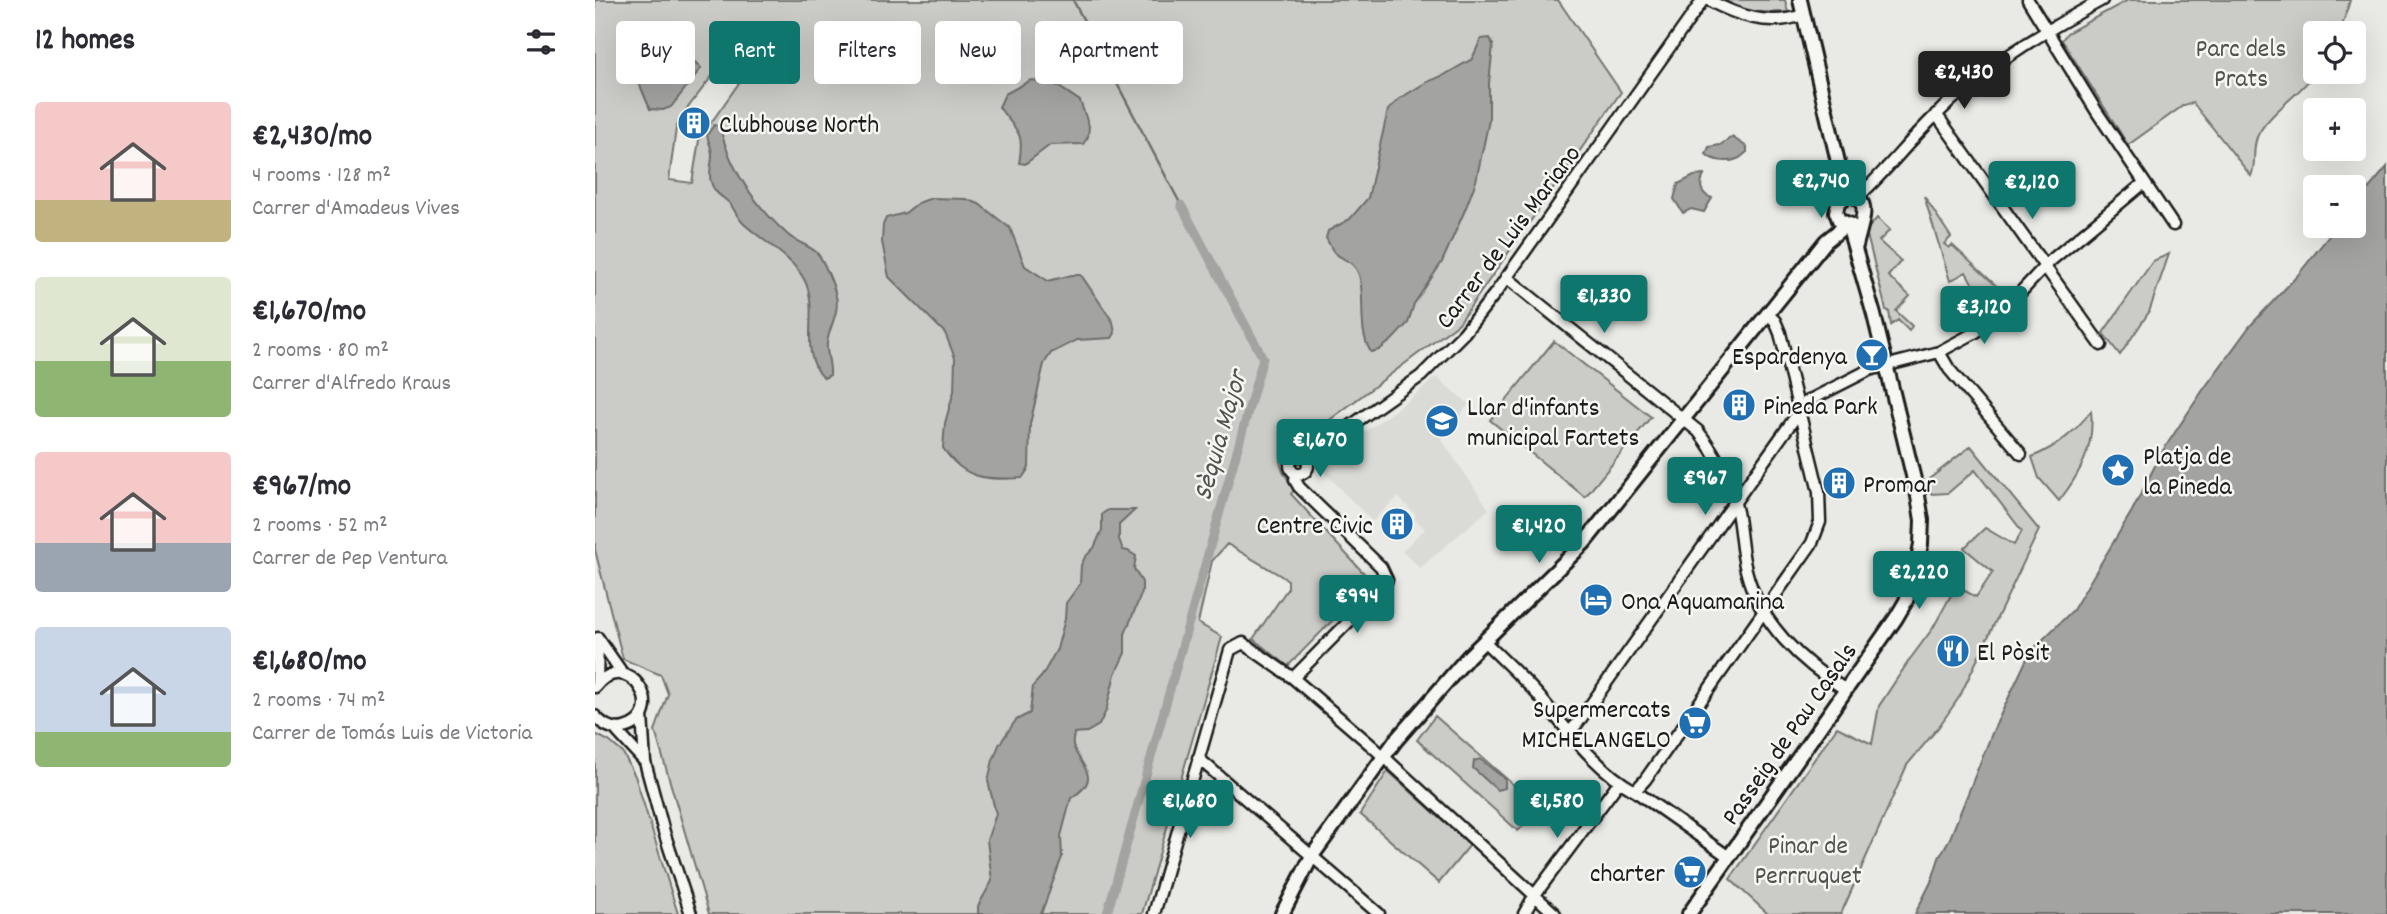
<!DOCTYPE html>
<html lang="en">
<head>
<meta charset="utf-8">
<style>
  :root { --surface:#fff; --page:#f2f2f3; --text:#2b2b33; --muted:#7c7c81; --accent:#0f766e }
  body { margin:0; font-family:Dekko,sans-serif; background:var(--page); color:var(--text); height:100vh; display:flex; flex-direction:column; font-size:26px; white-space:nowrap }
  * { box-sizing:border-box; margin:0 }
  p { font-size:23px; color:var(--muted) }
  .icon { flex:none; width:38px; height:38px; fill:none; stroke:currentColor; stroke-width:2; stroke-linecap:round; stroke-linejoin:round }
  .map { position:relative; flex:1; overflow:hidden }
  .panel { display:flex; flex-direction:column; background:var(--surface); width:595px }
  .panel>* { flex:none }
  .guide { position:absolute; left:21px; top:21px; width:665px; height:63px; display:flex; gap:14px }
  .buttons { position:absolute; left:1708px; top:21px; display:grid; gap:14px }
  .buttons a { display:grid; place-items:center; width:63px; height:63px; border-radius:7px; background:var(--surface); box-shadow:0 7px 28px #0002; font-size:35px }
  .price { position:absolute; translate:-50% -60px; padding:0 16px; border-radius:7px; background:var(--accent); color:#fff; font-size:23px; line-height:46px; filter:drop-shadow(0 2px 4px #0008) }
  .price::after { content:''; position:absolute; left:50%; top:42px; width:21px; height:16px; margin-left:-10px; background:inherit; clip-path:polygon(0 0,100% 0,50% 100%) }
  .price.current { background:#222; color:#fff }
  ul { padding:0; list-style:none }
  li { display:flex; align-items:center; gap:21px; height:175px; padding:0 35px }
  li span { display:grid; place-items:center; flex:none; width:196px; height:140px; border-radius:7px; color:#555 }
  li>.icon { margin-inline-start:auto }
  span .icon { width:84px; height:84px; fill:#fffc; stroke-width:1 }
  li b { font-size:30px }
  h2 { display:flex; justify-content:space-between; align-items:center; height:84px; padding:0 35px; font-size:30px }
  .pill { padding:0 24px; border-radius:7px; background:var(--surface); box-shadow:0 7px 28px #0002; font-size:24px; line-height:63px }
  .pill.current { background:var(--accent); color:#fff }
  main { display:flex; flex:1; min-height:0 }
  .map>svg:first-child { display:block }
  .built { fill:#dadad6 }
  .green { fill:#cbcbc7; stroke:#747472; stroke-width:2; fill-rule:evenodd }
  .water { fill:#a3a3a1; stroke:#6d6d6c; stroke-width:2 }
  .lines { fill:none; stroke-linecap:round; stroke-linejoin:round }
  .stream { stroke:#6d6d6c; stroke-width:2.5 }
  .canal { stroke:#a3a3a1; stroke-width:9 }
  .street-casing { stroke:#1c1c1c; stroke-width:15 }
  .secondary-casing { stroke:#1c1c1c; stroke-width:18 }
  .street { stroke:#f6f6f2; stroke-width:10 }
  .secondary { stroke:#f6f6f2; stroke-width:12 }
  .labels { text-anchor:middle; stroke-width:5; stroke-linejoin:round; paint-order:stroke }
  .park-label { font-size:26px; fill:#51514f; stroke:#f6f6f2 }
  .poi-label { font-size:26px; fill:#1c1c1c; stroke:#f6f6f2; text-anchor:start }
  .street-label { font-size:26px; fill:#1c1c1c; stroke:#f6f6f2 }
  .water-label { font-size:28px; font-style:italic; fill:#525251; stroke:#f6f6f2 }
</style>
</head>
<body>
<main>
<section class="panel">
<h2>12 homes<svg class="icon" aria-label="filters" viewBox="0 0 24 24"><path d="M4 7h16M4 17h16"/><circle cx="9" cy="7" r="2"/><circle cx="15" cy="17" r="2"/></svg></h2>
<ul>
<li><span style="background:linear-gradient(#f6c9c9 70%,#c2b280 0)"><svg class="icon" aria-label="home" viewBox="0 0 24 24"><path d="M3 11l9-7 9 7M6 9v11h12V9"/></svg></span><div><b>€2,430/mo</b><p>4 rooms · 128 m²</p><p>Carrer d'Amadeus Vives</p></div></li>
<li><span style="background:linear-gradient(#dfe7d0 60%,#8fb573 0)"><svg class="icon" aria-label="home" viewBox="0 0 24 24"><path d="M3 11l9-7 9 7M6 9v11h12V9"/></svg></span><div><b>€1,670/mo</b><p>2 rooms · 80 m²</p><p>Carrer d'Alfredo Kraus</p></div></li>
<li><span style="background:linear-gradient(#f6c9c9 65%,#9aa5b1 0)"><svg class="icon" aria-label="home" viewBox="0 0 24 24"><path d="M3 11l9-7 9 7M6 9v11h12V9"/></svg></span><div><b>€967/mo</b><p>2 rooms · 52 m²</p><p>Carrer de Pep Ventura</p></div></li>
<li><span style="background:linear-gradient(#c9d6e8 75%,#8fb573 0)"><svg class="icon" aria-label="home" viewBox="0 0 24 24"><path d="M3 11l9-7 9 7M6 9v11h12V9"/></svg></span><div><b>€1,680/mo</b><p>2 rooms · 74 m²</p><p>Carrer de Tomás Luis de Victoria</p></div></li>
</ul>
</section>
<div class="map">
<svg width="1792" height="914" viewBox="0 0 1792 914">
  <rect width="100%" height="100%" fill="#e9e9e5"/>
  <filter id="ink" filterUnits="userSpaceOnUse"><feTurbulence type="fractalNoise" baseFrequency=".0143" numOctaves="2"/><feDisplacementMap in="SourceGraphic" scale="14" xChannelSelector="R" yChannelSelector="G"/><feConvolveMatrix kernelMatrix="1 2 1 2 8 2 1 2 1" color-interpolation-filters="sRGB"/></filter>
  <g filter="url(#ink)">
    <path class="built" d="M841 377 874 404 846 439 894 509 825 568 807 551 830 529 819 518 821 515 803 497 777 521 723 466 818 397Z"/>
    <path class="green" d="M0 0H963L1026 92 864 323 692 452 685 462 688 472 700 489 696 494 776 581 693 666 658 639 693 588V580L632 544 617 561 603 623 627 637 547 914H114L60 731 73 694 66 675 28 659 0 550ZM131 58 151 73 104 140 97 183 74 180 81 128 85 118Z
      M1130 0H1190L1193 12C1171 13 1149 13 1130 0Z
      M1533 0H1755L1745 33H1720L1721 72C1705 94 1676 112 1664 133 1656 146 1662 163 1656 176L1598 103 1589 105 1533 145 1467 40 1472 33Z
      M1329 196 1356 237 1349 244 1354 248 1357 245 1407 291 1390 296 1388 292 1384 295 1371 272 1355 281Z
      M1282 218 1295 230 1284 241 1306 261 1293 276 1315 296 1301 311 1317 326 1314 331 1303 320 1296 325 1294 311 1291 310 1271 231Z
      M1574 254 1554 312 1525 355 1508 333 1558 261Z
      M959 341 1056 417 990 497 895 420Z
      M1496 411C1500 447 1485 474 1464 501L1444 478 1437 457C1463 446 1479 433 1496 411Z
      M1376 446 1444 530 1365 696 1343 728 1312 765 1246 914H1173L1135 879 1242 727 1277 744 1284 706 1315 659 1338 628 1361 586 1381 597 1398 572 1369 548 1390 528 1419 545 1427 531 1380 470 1353 493 1336 494 1333 480Z
      M840 716 946 809 923 831 822 740Z
      M0 734 14 741 28 753 40 776 83 914H0Z
      M793 771 875 845 844 883 765 814Z"/>
    <path class="water" d="M895 38 898 45 894 83V120L881 181 870 210 847 262 819 304 813 323 797 340 784 350 776 352C762 331 771 299 764 275 759 261 749 261 740 253 736 249 734 243 731 238L733 231 755 219 773 198 793 110 804 99 832 82 849 75 877 59 886 39Z
      M100 62 106 68 76 107 68 110 55 109 44 83 80 69 88 63Z
      M436 80 458 83 485 101 494 126 493 137 488 144 455 145 430 164 424 163C430 129 421 132 404 107L410 94Z
      M119 125 125 127C135 170 161 206 193 235 201 242 213 245 221 252 228 258 239 286 241 296 245 312 234 327 232 343 231 353 236 364 235 375L229 378C202 353 225 312 210 281 199 258 166 240 148 223 143 218 140 211 136 205 129 197 119 194 116 182 113 174 117 164 117 155 117 148 113 141 112 135Z
      M1137 137 1152 147V152C1149 154 1146 158 1142 159 1133 163 1117 161 1111 154L1114 147 1125 145Z
      M1792 167V914H1320L1337 880 1344 858 1355 838 1398 731 1435 652 1478 610 1537 511 1567 452 1608 390 1655 326 1702 276 1742 226H1759V206Z
      M1109 175C1104 185 1105 194 1117 198L1109 212 1096 209 1088 213 1079 199 1083 184 1099 176Z
      M337 198 371 199 384 204 415 228 430 266 453 281 477 275H486L518 322 520 333 517 338 482 340 456 353 449 364 435 424 434 468 427 478C392 480 369 480 348 448L350 423 359 391 360 358 350 333 294 277 287 242 288 225 291 218 310 213 323 203Z
      M513 510H540L524 525V539L528 550 533 551 541 556 539 569 547 582V592L530 634V653L520 674 511 711 504 725 492 732 479 733C479 737 477 741 478 745 482 764 511 777 476 798L466 836 467 857 446 914H383V906L397 881 392 840 401 814 393 781 398 760 404 745 421 720 435 713 438 686 447 676 462 649 470 619 471 603 485 584 486 565 490 557 499 548 507 530V514Z
      M885 759 910 779V788L902 790 878 768 879 761Z"/>
    <g class="lines">
      <path class="stream" d="M478 0 586 205"/>
      <path class="canal" d="M512 914 668 358 586 205"/>
      <defs>
        <path id="street" d="M1113 0C1143 16 1174 27 1208 15
          M1433 0 1502 112 1578 225
          M1341 114 1506 345
          M1263 199 1266 194C1292 170 1314 141 1340 116 1387 68 1448 32 1507 0
          M911 277 1103 431C1121 454 1136 483 1142 512 1146 532 1146 551 1151 570 1164 623 1207 663 1251 690
          M1344 352 1354 369 1426 454
          M695 465a9 9 0 1 1 18 0a9 9 0 1 1-18 0Z
          M710 458 826 376 869 333 902 291 1108 0
          M889 641C907 659 926 676 943 695 972 729 1000 769 1040 791L1134 857
          M698 678 789 586 792 580 786 567 704 487 700 480 701 474
          M2 684 3 638 28 674
          M0 687C34 645 76 716 29 728 17 731 8 725 0 716
          M19 728 50 762 47 715
          M973 733 982 724 1211 402 1274 370 1344 352 1381 332 1406 313 1454 262 1549 183
          M603 758 784 914
          M50 762 69 832 96 914
          M1040 791 1050 780 1217 543 1225 522 1224 492 1185 333 1180 321 1173 314
          M559 914 635 650 648 643 698 678 777 746 960 914
          M929 914 939 896 1024 782"/>
        <path id="secondary" d="M1205 0 1247 179V200
          M1247 180C1253 188 1260 194 1266 202 1273 210 1263 235 1261 246
          M1251 197 1243 203 1241 212 1244 220 1256 225
          M687 914 717 856 801 740 873 657 989 543 1231 241 1251 225
          M1094 914 1301 618 1311 601 1321 569 1326 544 1327 520 1323 496 1279 315 1253 225"/>
      </defs>
      <use href="#street" class="street-casing"/>
      <use href="#secondary" class="secondary-casing"/>
      <use href="#street" class="street"/>
      <use href="#secondary" class="secondary"/>
    </g>
  </g>
  <defs>
    <symbol id="building-disc" viewBox="-11 -11 22 22"><circle r="9.5" fill="#1f6fb2" stroke="#f6f6f2"/><path d="M-4-6H4V6H1V3H-1V6H-4ZM-2.5-4.3h1.7v1.8h-1.7ZM.8-4.3h1.7v1.8H.8ZM-2.5-1h1.7V.8h-1.7ZM.8-1h1.7V.8H.8Z" fill="#fff"/></symbol>
    <symbol id="bar-disc" viewBox="-11 -11 22 22"><circle r="9.5" fill="#1f6fb2" stroke="#f6f6f2"/><path d="M-6-5H6L.8 .8V4.5H3.5V6h-7V4.5H-.8V.8Z" fill="#fff"/></symbol>
    <symbol id="school-disc" viewBox="-11 -11 22 22"><circle r="9.5" fill="#1f6fb2" stroke="#f6f6f2"/><path d="M0-5L7-2L0 1L-7-2ZM-4 1L0 2.5L4 1V4Q0 6-4 4Z" fill="#fff"/></symbol>
    <symbol id="sight-disc" viewBox="-11 -11 22 22"><circle r="9.5" fill="#1f6fb2" stroke="#f6f6f2"/><path d="M0-6L1.8-2.2L6-1.7L2.9 1.2L3.7 5.4L0 3.3L-3.7 5.4L-2.9 1.2L-6-1.7L-1.8-2.2Z" fill="#fff"/></symbol>
    <symbol id="hotel-disc" viewBox="-11 -11 22 22"><circle r="9.5" fill="#1f6fb2" stroke="#f6f6f2"/><path d="M-6-4.5h1.5V1H6V5H4.5V3h-9V5H-6ZM-4 0a1.8 1.8 0 1 1 3.6 0ZM.5 0V-2.5h3Q6-2.5 6 0Z" fill="#fff"/></symbol>
    <symbol id="restaurant-disc" viewBox="-11 -11 22 22"><circle r="9.5" fill="#1f6fb2" stroke="#f6f6f2"/><path d="M-5-6h1v4h1v-4h1v4h1v-4h1v5L-1.5 .5V6h-2V.5L-5-1ZM5-6V6H3V1.5H1.5Q1.5-4 5-6Z" fill="#fff"/></symbol>
    <symbol id="supermarket-disc" viewBox="-11 -11 22 22"><circle r="9.5" fill="#1f6fb2" stroke="#f6f6f2"/><path d="M-6-5.5h2.5l.6 2H6L4.5 2H-2.5L-4.4-4H-6ZM-1.5 3.2a1.3 1.3 0 1 0 .1 0ZM3 3.2a1.3 1.3 0 1 0 .1 0Z" fill="#fff"/></symbol>
  </defs>
  <g fill-rule="evenodd">
    <use href="#building-disc" x="80" y="104" width="38" height="38"/>
    <use href="#bar-disc" x="1258" y="336" width="38" height="38"/>
    <use href="#building-disc" x="1125" y="386" width="38" height="38"/>
    <use href="#school-disc" x="828" y="402" width="38" height="38"/>
    <use href="#sight-disc" x="1504" y="451" width="38" height="38"/>
    <use href="#building-disc" x="1225" y="464" width="38" height="38"/>
    <use href="#building-disc" x="783" y="505" width="38" height="38"/>
    <use href="#hotel-disc" x="982" y="581" width="38" height="38"/>
    <use href="#restaurant-disc" x="1339" y="632" width="38" height="38"/>
    <use href="#supermarket-disc" x="1081" y="704" width="38" height="38"/>
    <use href="#supermarket-disc" x="1076" y="853" width="38" height="38"/>
  </g>
  <g class="labels">
    <g class="park-label">
      <text x="1646" y="56">Parc dels<tspan x="1646" dy="30">Prats</tspan></text>
      <text x="1213" y="853">Pinar de<tspan x="1213" dy="30">Perrruquet</tspan></text>
    </g>
    <g class="poi-label">
      <text x="124" y="132">Clubhouse North</text>
      <text x="1252" y="364" text-anchor="end">Espardenya</text>
      <text x="1168" y="414">Pineda Park</text>
      <text x="872" y="415">Llar d'infants<tspan x="872" dy="30">municipal Fartets</tspan></text>
      <text x="1548" y="464">Platja de<tspan x="1548" dy="30">la Pineda</tspan></text>
      <text x="1268" y="492">Promar</text>
      <text x="778" y="533" text-anchor="end">Centre Civic</text>
      <text x="1026" y="609">Ona Aquamarina</text>
      <text x="1382" y="660">El Pòsit</text>
      <text x="1076" y="717" text-anchor="end">Supermercats<tspan x="1076" dy="30">MICHELANGELO</tspan></text>
      <text x="1070" y="881" text-anchor="end">charter</text>
    </g>
    <g class="street-label">
      <text transform="translate(912 236) rotate(-53)" y="9">Carrer de Luis Mariano</text>
      <text transform="translate(1193 733) rotate(-55)" y="9">Passeig de Pau Casals</text>
    </g>
    <g class="water-label">
      <text transform="translate(623 435) rotate(-74)" y="10">Sèquia Major</text>
    </g>
  </g>
</svg>
<div class="buttons">
<a><svg class="icon" aria-label="locate" viewBox="0 0 24 24"><circle cx="12" cy="12" r="6"/><path d="M12 2v4M12 18v4M2 12h4M18 12h4"/></svg></a>
<a>+</a>
<a>−</a>
</div>
<b class="price current" style="left:1369px;top:111px">€2,430</b>
<b class="price" style="left:1226px;top:220px">€2,740</b>
<b class="price" style="left:1437px;top:221px">€2,120</b>
<b class="price" style="left:1009px;top:335px">€1,330</b>
<b class="price" style="left:1389px;top:346px">€3,120</b>
<b class="price" style="left:725px;top:479px">€1,670</b>
<b class="price" style="left:1110px;top:517px">€967</b>
<b class="price" style="left:944px;top:565px">€1,420</b>
<b class="price" style="left:1324px;top:611px">€2,220</b>
<b class="price" style="left:762px;top:635px">€994</b>
<b class="price" style="left:595px;top:840px">€1,680</b>
<b class="price" style="left:962px;top:840px">€1,580</b>
<div class="guide">
<a class="pill">Buy</a>
<a class="pill current">Rent</a>
<a class="pill">Filters</a>
<a class="pill">New</a>
<a class="pill">Apartment</a>
</div>
</div>
</main>
</body>
</html>
